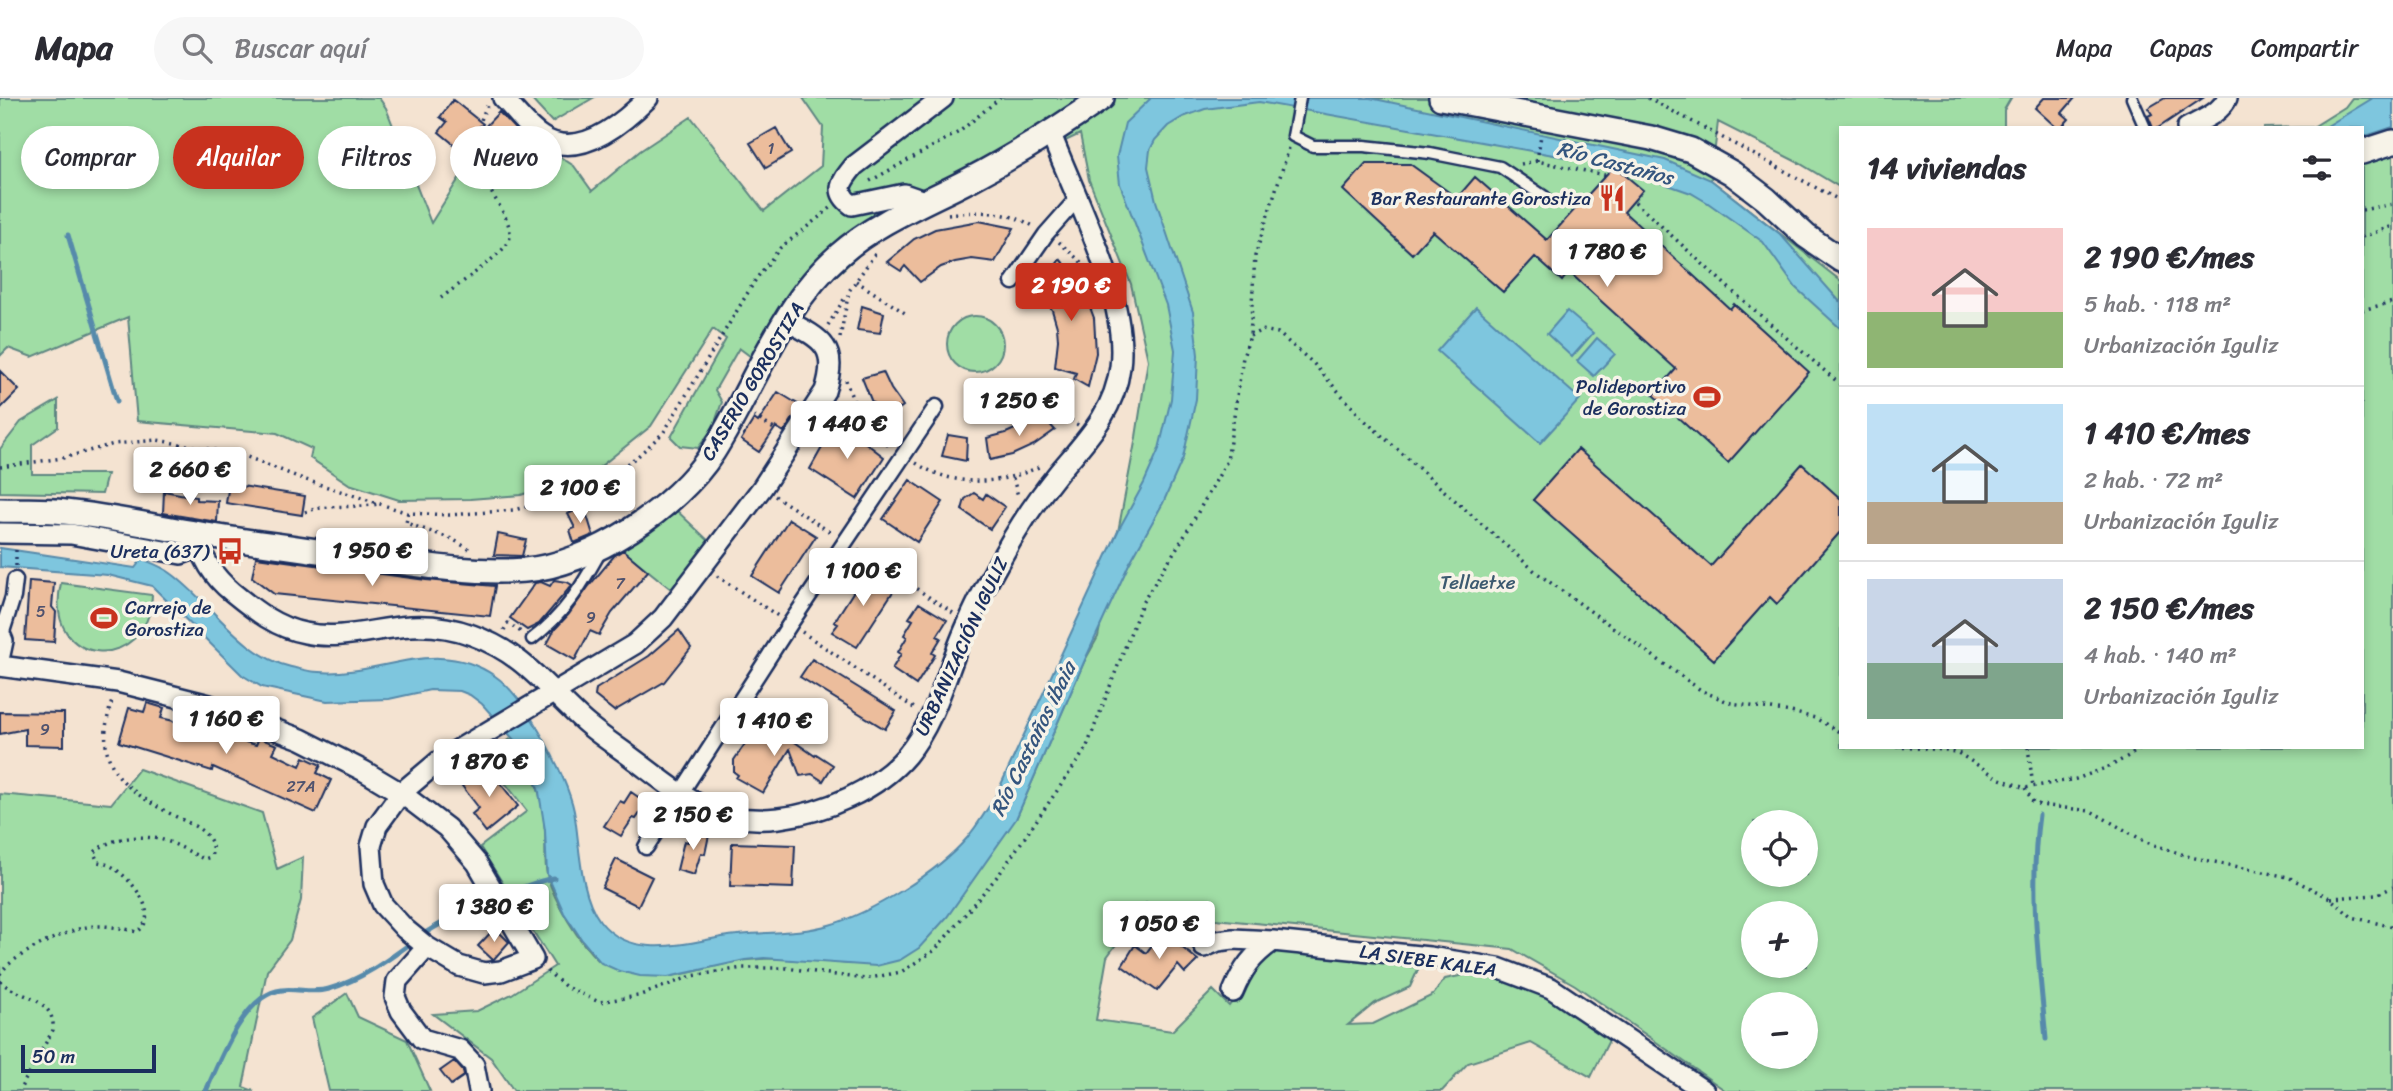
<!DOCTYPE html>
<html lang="es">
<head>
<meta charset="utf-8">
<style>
  :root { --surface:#fff; --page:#f7f7f7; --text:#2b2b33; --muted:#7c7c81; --line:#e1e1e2; --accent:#c8321e }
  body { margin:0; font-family:Sriracha,sans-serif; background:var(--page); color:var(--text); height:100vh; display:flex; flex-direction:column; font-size:26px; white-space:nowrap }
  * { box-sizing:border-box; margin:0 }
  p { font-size:23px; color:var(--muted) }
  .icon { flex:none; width:38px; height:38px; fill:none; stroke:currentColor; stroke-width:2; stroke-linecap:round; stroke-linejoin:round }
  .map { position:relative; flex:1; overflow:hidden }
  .panel { position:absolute; left:1839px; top:28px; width:525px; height:623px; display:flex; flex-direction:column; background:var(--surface); border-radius:0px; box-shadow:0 4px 10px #0003 }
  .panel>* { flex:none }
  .banner { position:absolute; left:21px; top:28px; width:665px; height:63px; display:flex; gap:14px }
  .fabs { position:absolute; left:1741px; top:712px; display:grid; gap:14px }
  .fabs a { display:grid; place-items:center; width:77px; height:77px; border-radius:50%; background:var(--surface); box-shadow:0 4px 10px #0003; font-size:35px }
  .scale { position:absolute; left:21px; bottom:18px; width:135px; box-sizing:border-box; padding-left:7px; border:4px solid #1b2f5e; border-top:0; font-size:19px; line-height:24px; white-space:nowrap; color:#1b2f5e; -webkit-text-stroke:5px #f7f3e8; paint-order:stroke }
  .price { position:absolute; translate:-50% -60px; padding:0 16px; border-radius:7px; background:#fff; color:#222; font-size:23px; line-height:46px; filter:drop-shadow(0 2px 4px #0008) }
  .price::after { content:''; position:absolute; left:50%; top:42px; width:21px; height:16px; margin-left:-10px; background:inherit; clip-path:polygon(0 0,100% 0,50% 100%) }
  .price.on { background:var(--accent); color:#fff }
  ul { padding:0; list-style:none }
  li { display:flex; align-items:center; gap:21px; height:175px; padding:0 28px }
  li+li { border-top:2px solid var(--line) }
  li span { display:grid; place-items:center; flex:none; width:196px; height:140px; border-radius:0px; color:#555 }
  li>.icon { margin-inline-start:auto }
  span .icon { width:84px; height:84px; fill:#fffc; stroke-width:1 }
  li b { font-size:30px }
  h2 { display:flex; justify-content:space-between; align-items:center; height:84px; padding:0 28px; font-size:30px }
  .chip { padding:0 24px; border-radius:32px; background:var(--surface); box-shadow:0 4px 10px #0003; font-size:24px; line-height:63px }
  .chip.on { background:var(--accent); color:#fff }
  header { display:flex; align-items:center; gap:42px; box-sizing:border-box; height:98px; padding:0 35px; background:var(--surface); border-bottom:2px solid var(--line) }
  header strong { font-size:33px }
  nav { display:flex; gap:38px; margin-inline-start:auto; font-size:24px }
  .search { width:490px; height:63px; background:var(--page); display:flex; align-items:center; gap:18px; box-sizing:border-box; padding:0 24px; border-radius:38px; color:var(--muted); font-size:26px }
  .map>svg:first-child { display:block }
  .green { fill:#a0dda5; stroke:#5e8682; stroke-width:2; fill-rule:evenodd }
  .water { fill:#7ec6de; stroke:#568aab; stroke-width:2 }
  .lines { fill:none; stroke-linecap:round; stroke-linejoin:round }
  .stream { stroke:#568aab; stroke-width:5 }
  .building { fill:#ecbd9c; stroke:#1b2f5e; stroke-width:2 }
  .service-casing { stroke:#1b2f5e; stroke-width:15 }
  .pedestrian-casing { stroke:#1b2f5e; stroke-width:19 }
  .minor-casing { stroke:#1b2f5e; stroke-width:24 }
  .tertiary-casing { stroke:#1b2f5e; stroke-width:28 }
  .path { stroke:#1b2f5e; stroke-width:3.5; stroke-dasharray:2 5; stroke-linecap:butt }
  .service { stroke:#f7f3e8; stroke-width:10 }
  .pedestrian { stroke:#f7f3e8; stroke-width:14 }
  .minor { stroke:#f7f3e8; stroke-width:19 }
  .tertiary { stroke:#f7f3e8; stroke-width:23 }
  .labels { text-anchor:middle; stroke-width:7; stroke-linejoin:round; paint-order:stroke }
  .number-label { font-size:16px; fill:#4f526e }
  .poi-label { font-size:19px; fill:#1b2f5e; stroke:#f7f3e8; text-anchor:end }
  .street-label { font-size:19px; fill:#1b2f5e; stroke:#f7f3e8 }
  .park-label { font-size:19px; fill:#3c5a70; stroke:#f7f3e8 }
  .water-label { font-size:21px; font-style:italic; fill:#34557e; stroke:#f7f3e8 }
</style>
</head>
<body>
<header>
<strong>Mapa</strong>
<div class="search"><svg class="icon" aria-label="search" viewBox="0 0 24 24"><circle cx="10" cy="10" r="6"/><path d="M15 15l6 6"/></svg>Buscar aquí</div>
<nav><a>Mapa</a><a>Capas</a><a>Compartir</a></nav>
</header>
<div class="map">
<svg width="2393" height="993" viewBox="0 0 2393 993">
  <rect width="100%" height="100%" fill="#f4e3d1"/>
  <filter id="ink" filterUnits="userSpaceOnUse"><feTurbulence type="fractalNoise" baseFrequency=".0143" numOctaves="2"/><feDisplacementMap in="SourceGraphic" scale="14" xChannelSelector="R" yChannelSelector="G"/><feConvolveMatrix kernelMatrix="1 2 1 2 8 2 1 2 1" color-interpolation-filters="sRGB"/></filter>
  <g filter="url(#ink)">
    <path class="green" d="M0 0H379L386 10 431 125 468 66 477 63 495 50 504 61 531 40 574 68 592 93 640 53 691 19 764 113 821 68 823 29 803 0H2011L2004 12V30H1841V90L1799 65 1718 24 1711 82 1841 183V649H2362V30H2263L2313 29 2345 9 2352 0H2393V993H1726L1575 887 1512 851 1215 821 1146 805 1107 859 1096 922 1172 933 1213 892 1229 908 1255 874 1258 862 1277 851 1421 865 1410 889 1375 905 1348 927 1373 926 1433 897 1445 881 1498 870 1614 932 1591 979 1531 945 1468 965 1442 993H514L491 960 433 916 477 913 512 896 555 868 480 749 527 713 484 658 512 640C534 665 543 702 545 734 546 748 544 763 547 777 554 803 579 845 599 863 606 869 661 879 671 878 697 875 723 864 749 862 783 858 816 863 850 866L1016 721 1084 564 1098 539 1136 339 1148 262 1131 186 1089 82 1080 36 970 88 871 146 816 196 766 270 739 250 715 292 722 304 713 330 698 350 680 348 671 339 726 241 713 231 651 328 596 372 521 397 470 401 399 402 349 386 310 360 312 351 277 335 137 323 128 219 32 259 8 250 0 258ZM1754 724H1806V777H1754ZM1754 816H1806V868H1754ZM1754 906H1806V959H1754Z
      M530 0H593L552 24Z
      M947 246a28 28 0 1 1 56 0a28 28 0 1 1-56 0Z
      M58 302V329L32 347V376H107L102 396 0 394V351L21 324Z
      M674 410 712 446 676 495 620 450Z
      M61 485 152 497C149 577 41 571 61 485Z
      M139 671 262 715 277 771 303 759 301 802 290 842 267 873 243 989 254 993H0V696L111 706Z
      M347 895 358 919 407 942 430 993H329L312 920Z"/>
    <path class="water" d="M1151 0H1370L1665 62 1711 82 1780 136 1841 205V231L1796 190 1763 144 1708 105 1691 95 1614 68 1259 4 1205 11 1183 19 1168 28 1155 42 1150 52 1148 69 1156 103 1193 214 1198 257 1196 301 1183 360 1163 405 1129 466 1084 564 1016 721 947 819 919 850 900 862 876 868 764 860 745 862 668 879 640 878 619 873 601 865 582 842 564 815 547 776 545 732 539 694 529 666 516 644 482 606 470 597 460 593 430 592 389 601 327 603 262 589 242 577 152 488 108 477 0 469V450L135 470 142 461C152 465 163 469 172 476 210 504 243 558 291 569 300 571 310 574 319 574 380 579 436 537 495 578 525 598 567 678 574 713 580 746 579 795 600 823 630 862 683 846 722 839 757 833 795 837 829 827 872 815 938 774 967 740 979 725 989 709 998 693L1119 431 1144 385 1159 351 1171 301 1175 252 1166 207 1120 86 1117 58 1125 25Z
      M2373 0H2393V29L2363 39 2362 30H2324Z
      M1476 209 1580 301 1540 345 1437 253Z
      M1567 213 1593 235 1572 259 1547 236Z
      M1597 240 1615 256 1594 278 1577 263Z"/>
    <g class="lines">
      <path class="stream" d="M68 137 117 303
        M2039 717C2029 791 2039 866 2046 941
        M419 839C445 821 474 810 502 798 519 791 536 783 554 780
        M206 993C219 964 236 920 262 900 285 883 306 898 329 891 361 882 388 862 414 843"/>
    </g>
    <path class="building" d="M2044 0H2075L2062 15 2069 21 2061 30H2057L2035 10Z
      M2165 0H2203L2158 30H2153L2148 18 2152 16 2148 10Z
      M453 2 483 26 462 53 439 34 447 24 440 19Z
      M499 14 524 41 513 52 511 50 503 57 481 33Z
      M776 30 791 55 766 70 750 45Z
      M1366 66H1410L1457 100 1475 79 1547 142 1614 68 1643 92 1624 114 1730 211 1734 206 1809 274 1728 365 1653 297 1676 271 1569 174 1562 183 1535 159 1503 194 1433 133 1412 156 1343 92Z
      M979 123 1014 130 995 164 972 161 955 164 941 169 920 184 905 168 901 173 887 164 914 141 935 131Z
      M1060 161 1082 188 1094 220 1096 255 1088 289 1074 281 1076 275 1055 269 1058 242 1057 229 1052 212 1039 193Z
      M862 208 884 215 880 235 857 232Z
      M0 273 19 292 0 311Z
      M883 274 891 291 903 308 885 322 871 302 862 280Z
      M778 294 801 308 784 334 776 329 759 354 741 342 754 321 758 324Z
      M1040 315 1055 332 1034 347 1012 357 990 362 987 340 1006 335 1024 327Z
      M837 323 884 359 857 401 810 371Z
      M948 337 967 340 966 363 942 358Z
      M1578 351 1711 468 1802 366 1841 401V433L1777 506 1770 499 1714 562 1533 402Z
      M910 382 943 404 917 444 883 421Z
      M229 386 305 398 302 417 226 405Z
      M164 393 196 399V402L218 403 217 424 163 415Z
      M974 395 983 401 986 396 1005 409 990 431 962 412 965 401Z
      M584 408 593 437 574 445 570 432 575 430 568 416Z
      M789 421 816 438 779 495 752 478Z
      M498 436 526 442 522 458 494 457Z
      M623 452 648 473 612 515 599 537 590 533 575 562 547 546 555 531 569 516 589 488 614 458Z
      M256 459 426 482 495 488 490 518 274 496 252 479Z
      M868 471 896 489 857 549 832 534 838 526 834 524Z
      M554 482 567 484 572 487 539 526 527 532 510 520 535 485 541 484 550 488Z
      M29 483 54 485 52 509 56 514 54 544 25 542Z
      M919 505 947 522 937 538 941 540 932 555 935 557 916 587 892 571 901 556 898 554 907 539 904 537 913 522 909 520Z
      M679 532 691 550 664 584 614 613 595 598 596 591 649 558Z
      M812 561 896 613 885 631 800 579Z
      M147 605 164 610 161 620 191 627 194 619 210 625 208 633 256 647 259 640 277 647 273 655 300 668 304 659 321 667 317 675 331 682 316 715 213 669 212 673 119 644 129 610 144 614Z
      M0 614 64 615V648L25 647V631L0 636Z
      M762 621 815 658 816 656 833 667 823 683 812 676 800 678 790 651 763 695 736 680 738 677 734 674V662Z
      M487 668 518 708 486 734 472 716 479 710 462 688Z
      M631 694 647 705 636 721 633 720 621 738 604 728 620 703 624 705Z
      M691 732 709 737 705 756 701 755 694 777 677 772 684 743 688 744Z
      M732 745 795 747 793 790 730 788Z
      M616 761 652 779 638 808 602 790Z
      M495 830 509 844 493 862 478 848Z
      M1162 834 1198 862 1185 875 1178 867 1157 893 1122 868 1135 847 1146 855Z
      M454 963 463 973 464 978 451 987 440 973Z"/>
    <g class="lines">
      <defs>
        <path id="service" d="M1300 0 1293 38 1313 48H1364L1430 55 1500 69 1545 99
          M2132 0 2145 30
          M532 541C565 516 581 489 601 453"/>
        <path id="pedestrian" d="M1013 184 1046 136 1077 101
          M1 537 13 499 15 482
          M646 749 790 526 936 309"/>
        <path id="minor" d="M503 0C515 12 527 29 541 38 577 63 622 26 648 0
          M2187 30C2201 22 2220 16 2227 0
          M927 104 904 96 852 107C833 93 842 83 854 68L943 0
          M0 435 71 436 181 456 199 449
          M199 436C199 459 215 480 232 494 254 512 277 530 305 535 341 543 375 530 411 528 431 527 453 530 472 537 522 555 543 586 580 620 597 636 617 648 635 662 683 698 715 728 779 720 823 715 878 692 907 657 938 620 948 567 968 525 980 497 996 469 1011 443 1025 419 1042 395 1059 374 1086 342 1115 313 1120 269 1129 200 1076 102 1051 36
          M0 536 3 543 0 557
          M0 568 118 584 209 607 301 641 364 673 401 695 447 730 477 765 533 861 501 873 484 875 459 868 427 849 405 831 383 807 374 786 371 748 377 728 401 695 439 663 635 546 663 520 762 390 825 293C839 249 822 241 787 223
          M427 849 397 883 395 899 401 913 422 941 460 952 474 967 479 993
          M1204 849 1218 843 1233 841 1273 843 1429 859 1498 870 1551 890 1704 993
          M1233 894C1243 870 1252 858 1273 843"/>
        <path id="tertiary" d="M1441 0 1651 40 1691 52 1732 75 1766 101 1806 138 1841 162
          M2362 54 2393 44
          M0 412C22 413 44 411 65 414 113 419 160 430 207 437 261 446 315 452 369 460 421 467 472 476 525 472 591 467 677 410 713 354 753 291 781 207 839 157 876 124 925 105 969 82 1015 58 1059 30 1102 0"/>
      </defs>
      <use href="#service" class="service-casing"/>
      <use href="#pedestrian" class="pedestrian-casing"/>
      <use href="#minor" class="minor-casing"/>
      <use href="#tertiary" class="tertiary-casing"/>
      <path class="path" d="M1648 0 1841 103
        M1537 63 1541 37
        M1521 66 1537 63 1605 77
        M870 83 959 34 1000 0
        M1635 104 1730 191 1841 287
        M2362 112 2393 106
        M948 116C980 113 1006 112 1035 129
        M2362 139 2393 128
        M1059 144 1082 165
        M856 183 908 217
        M441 200C455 189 503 156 509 143 512 135 508 124 504 116 496 100 484 86 479 67L491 49C479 32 477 27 487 8
        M2362 212 2393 204
        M828 227 846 198
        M1250 238 1262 232 1278 235 1313 265 1362 320 1537 475 1702 593 1731 605 1791 614 1815 620 1841 635
        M840 240 849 193 875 156
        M846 282C853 308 870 336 892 350
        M1030 295 1078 327
        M754 318 777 333
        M916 365C955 390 999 387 1039 369
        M0 369 63 360 114 346 157 342 242 357 303 381 408 415 450 417 514 412 561 399 609 378 638 358 664 334 756 181 780 150 832 109
        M1013 380 1018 398
        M775 398 833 436
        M305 414C329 405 353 411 378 406
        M408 415 406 425 452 441 469 451
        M858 452 953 515
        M16 468V451
        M717 478 778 518
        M504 532 508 525 521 534
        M802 534 914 610
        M1896 649 1946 652 1958 655 2000 681 2025 690 2076 681 2111 668 2144 649
        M2028 649 2033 689
        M2025 690 2033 704 2040 707 2091 713 2146 744 2190 759 2288 779 2330 800 2352 819 2393 829
        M2331 800 2376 797 2393 789
        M547 873 566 889 599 904 638 898 692 878 743 870H786L865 881 901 874 935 852 1000 775 1086 651 1142 505 1185 437 1227 363 1243 259 1250 238 1255 158 1289 50
        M0 876C12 857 65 833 87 829 102 826 123 830 137 834 162 817 132 782 114 770 110 767 103 765 98 764L94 755C109 739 142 736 163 742 177 746 191 755 204 761L211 759C213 752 213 745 208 739 200 728 183 723 171 716 117 688 92 662 113 600
        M0 883C15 899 56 899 53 932L19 993"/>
      <use href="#service" class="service"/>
      <use href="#pedestrian" class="pedestrian"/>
      <use href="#minor" class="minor"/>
      <use href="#tertiary" class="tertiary"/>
    </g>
  </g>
  <defs>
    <symbol id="restaurant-bare" viewBox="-9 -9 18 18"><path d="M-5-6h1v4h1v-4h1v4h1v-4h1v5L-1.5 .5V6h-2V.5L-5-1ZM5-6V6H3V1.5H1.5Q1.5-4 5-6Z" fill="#c8321e" stroke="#f7f3e8" stroke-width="2.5" paint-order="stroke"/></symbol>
    <symbol id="stadium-bare" viewBox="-9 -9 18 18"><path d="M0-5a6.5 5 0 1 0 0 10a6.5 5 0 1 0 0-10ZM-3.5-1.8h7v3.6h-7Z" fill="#c8321e" stroke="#f7f3e8" stroke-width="2.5" paint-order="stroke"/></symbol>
    <symbol id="bus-bare" viewBox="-9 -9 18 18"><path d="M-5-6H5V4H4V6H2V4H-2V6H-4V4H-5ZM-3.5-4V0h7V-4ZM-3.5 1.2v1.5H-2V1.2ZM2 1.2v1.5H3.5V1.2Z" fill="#c8321e" stroke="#f7f3e8" stroke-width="2.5" paint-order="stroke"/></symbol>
  </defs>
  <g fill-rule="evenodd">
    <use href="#restaurant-bare" x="1593" y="81" width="38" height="38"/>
    <use href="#stadium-bare" x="1688" y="280" width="38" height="38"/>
    <use href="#bus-bare" x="211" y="434" width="38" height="38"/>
    <use href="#stadium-bare" x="85" y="501" width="38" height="38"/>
  </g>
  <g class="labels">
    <g class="number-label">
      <text x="771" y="56">1</text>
      <text x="620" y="491">7</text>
      <text x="41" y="519">5</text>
      <text x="591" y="525">9</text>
      <text x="45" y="637">9</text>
      <text x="301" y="694">27A</text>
    </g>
    <g class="poi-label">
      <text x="1591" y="107">Bar Restaurante Gorostiza</text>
      <text x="1686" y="295">Polideportivo<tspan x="1686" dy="22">de Gorostiza</tspan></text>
      <text x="209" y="460">Ureta (637)</text>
      <text x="125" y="516" text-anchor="start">Carrejo de<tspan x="125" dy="22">Gorostiza</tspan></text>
    </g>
    <g class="street-label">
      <text transform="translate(752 283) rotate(-59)" y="7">CASERIO GOROSTIZA</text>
      <text transform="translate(961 548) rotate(-65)" y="7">URBANIZACIÓN IGULIZ</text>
      <text transform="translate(1428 862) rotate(8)" y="7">LA SIEBE KALEA</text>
    </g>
    <g class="park-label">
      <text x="1478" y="491">Tellaetxe</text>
    </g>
    <g class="water-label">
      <text transform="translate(1615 65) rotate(15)" y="7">Río Castaños</text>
      <text transform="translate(1033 641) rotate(-64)" y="7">Río Castaños ibaia</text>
    </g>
  </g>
</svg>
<div class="fabs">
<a><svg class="icon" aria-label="locate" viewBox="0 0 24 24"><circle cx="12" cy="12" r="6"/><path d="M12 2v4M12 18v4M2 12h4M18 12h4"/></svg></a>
<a>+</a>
<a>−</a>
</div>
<div class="scale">50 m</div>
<b class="price" style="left:1607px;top:191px">1 780 €</b>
<b class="price on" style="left:1071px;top:225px">2 190 €</b>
<b class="price" style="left:1019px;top:340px">1 250 €</b>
<b class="price" style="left:847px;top:363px">1 440 €</b>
<b class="price" style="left:190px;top:409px">2 660 €</b>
<b class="price" style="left:580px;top:427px">2 100 €</b>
<b class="price" style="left:372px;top:490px">1 950 €</b>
<b class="price" style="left:863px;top:510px">1 100 €</b>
<b class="price" style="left:226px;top:658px">1 160 €</b>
<b class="price" style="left:774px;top:660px">1 410 €</b>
<b class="price" style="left:489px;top:701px">1 870 €</b>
<b class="price" style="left:693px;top:754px">2 150 €</b>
<b class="price" style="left:494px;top:846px">1 380 €</b>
<b class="price" style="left:1159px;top:863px">1 050 €</b>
<div class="banner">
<a class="chip">Comprar</a>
<a class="chip on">Alquilar</a>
<a class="chip">Filtros</a>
<a class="chip">Nuevo</a>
</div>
<section class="panel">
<h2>14 viviendas<svg class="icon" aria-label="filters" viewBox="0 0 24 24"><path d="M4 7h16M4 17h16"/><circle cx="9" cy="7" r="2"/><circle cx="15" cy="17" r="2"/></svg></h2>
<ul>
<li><span style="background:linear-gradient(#f6c9c9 60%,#8fb573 0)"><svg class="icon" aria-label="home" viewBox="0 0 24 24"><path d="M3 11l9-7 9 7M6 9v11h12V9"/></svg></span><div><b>2 190 €/mes</b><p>5 hab. · 118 m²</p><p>Urbanización Iguliz</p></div></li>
<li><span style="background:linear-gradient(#bfe0f5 70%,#b9a48a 0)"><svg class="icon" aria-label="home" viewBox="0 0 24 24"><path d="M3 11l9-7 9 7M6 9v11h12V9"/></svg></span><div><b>1 410 €/mes</b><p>2 hab. · 72 m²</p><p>Urbanización Iguliz</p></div></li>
<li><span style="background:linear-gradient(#c9d6e8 60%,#7fa58c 0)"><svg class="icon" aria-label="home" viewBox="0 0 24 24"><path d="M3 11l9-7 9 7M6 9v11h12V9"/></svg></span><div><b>2 150 €/mes</b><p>4 hab. · 140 m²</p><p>Urbanización Iguliz</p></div></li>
</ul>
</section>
</div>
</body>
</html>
